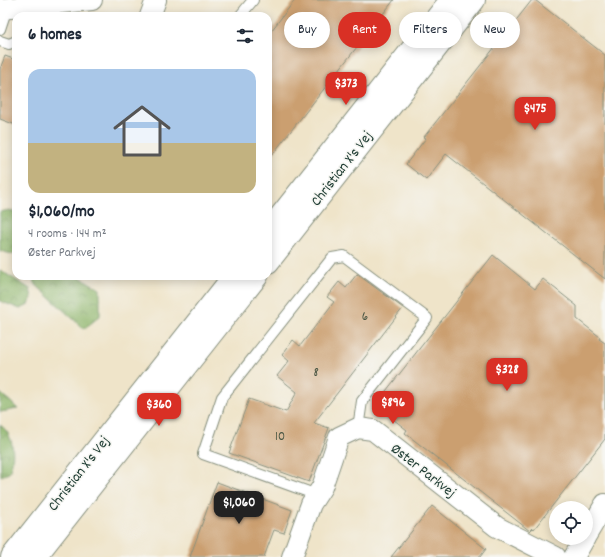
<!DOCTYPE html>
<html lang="en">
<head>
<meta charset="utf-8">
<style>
  :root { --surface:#fff; --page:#f6f6f7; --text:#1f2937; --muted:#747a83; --line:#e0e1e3; --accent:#d93025 }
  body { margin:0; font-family:Dekko,sans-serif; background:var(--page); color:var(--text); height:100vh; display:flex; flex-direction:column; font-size:15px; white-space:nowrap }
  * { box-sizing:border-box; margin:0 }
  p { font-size:13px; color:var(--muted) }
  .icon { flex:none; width:22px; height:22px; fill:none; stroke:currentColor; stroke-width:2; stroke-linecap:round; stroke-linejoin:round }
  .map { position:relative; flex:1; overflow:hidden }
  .panel { position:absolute; left:12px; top:12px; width:260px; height:268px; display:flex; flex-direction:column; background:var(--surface); border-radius:12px; box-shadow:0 2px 10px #0003 }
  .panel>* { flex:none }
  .hud { position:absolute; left:284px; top:12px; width:261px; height:36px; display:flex; gap:8px }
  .buttons { position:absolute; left:549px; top:501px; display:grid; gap:8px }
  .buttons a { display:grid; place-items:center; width:44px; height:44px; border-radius:50%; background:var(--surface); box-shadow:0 2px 10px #0003; font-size:20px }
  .price { position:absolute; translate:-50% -34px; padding:0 9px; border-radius:8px; background:var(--accent); color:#fff; font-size:13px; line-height:26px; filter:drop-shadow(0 1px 2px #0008) }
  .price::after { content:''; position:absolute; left:50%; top:24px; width:12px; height:9px; margin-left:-6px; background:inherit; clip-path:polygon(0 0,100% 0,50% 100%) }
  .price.on { background:#222; color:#fff }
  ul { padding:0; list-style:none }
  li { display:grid; align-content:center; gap:8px; height:212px; padding:0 16px }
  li+li { border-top:1px solid var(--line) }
  li span { display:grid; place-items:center; height:124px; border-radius:12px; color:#555 }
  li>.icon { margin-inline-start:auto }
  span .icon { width:72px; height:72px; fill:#fffc; stroke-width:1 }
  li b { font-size:17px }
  h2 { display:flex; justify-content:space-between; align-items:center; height:48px; padding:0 16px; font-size:17px }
  .pill { padding:0 14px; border-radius:18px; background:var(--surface); box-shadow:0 2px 10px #0003; font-size:14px; line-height:36px }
  .pill.on { background:var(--accent); color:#fff }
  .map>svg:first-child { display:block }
  .forest { fill:url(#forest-crowns); stroke:#587a50 }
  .building { fill:#cb9f6f }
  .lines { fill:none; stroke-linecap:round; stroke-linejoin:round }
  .service-casing { stroke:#87907e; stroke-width:12 }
  .minor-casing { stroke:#87907e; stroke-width:22 }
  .secondary-casing { stroke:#87907e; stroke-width:24 }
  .service { stroke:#fff; stroke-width:10 }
  .minor { stroke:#fff; stroke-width:20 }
  .secondary { stroke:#fff; stroke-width:22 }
  .labels { text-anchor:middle; stroke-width:3; stroke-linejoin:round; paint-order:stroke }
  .number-label { font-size:13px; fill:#4a5643 }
  .street-label { font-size:15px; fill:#1f3d34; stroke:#f6f6f2 }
</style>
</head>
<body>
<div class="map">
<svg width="605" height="557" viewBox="0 0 605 557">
  <defs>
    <pattern id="forest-crowns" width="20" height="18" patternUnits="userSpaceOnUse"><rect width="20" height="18" fill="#90b66c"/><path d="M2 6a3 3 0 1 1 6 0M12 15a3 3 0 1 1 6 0" fill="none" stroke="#75955a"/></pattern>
  </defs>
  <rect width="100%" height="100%" fill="#f6f6f2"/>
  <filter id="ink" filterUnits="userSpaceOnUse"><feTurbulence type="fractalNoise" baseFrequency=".025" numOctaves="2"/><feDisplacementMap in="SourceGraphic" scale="8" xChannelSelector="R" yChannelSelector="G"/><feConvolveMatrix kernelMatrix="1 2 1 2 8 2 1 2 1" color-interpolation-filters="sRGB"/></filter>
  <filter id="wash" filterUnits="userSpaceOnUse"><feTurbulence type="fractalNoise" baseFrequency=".012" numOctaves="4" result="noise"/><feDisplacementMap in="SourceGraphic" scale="16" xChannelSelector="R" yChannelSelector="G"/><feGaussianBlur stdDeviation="0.9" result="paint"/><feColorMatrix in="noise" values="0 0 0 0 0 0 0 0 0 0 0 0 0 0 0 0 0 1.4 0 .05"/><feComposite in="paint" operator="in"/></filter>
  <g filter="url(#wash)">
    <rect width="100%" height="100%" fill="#efe4c9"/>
    <path class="forest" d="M9 210 16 212V255L0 251V212Z
      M0 270 30 289 32 298 27 306 20 309 0 301Z
      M33 276H78L100 289V316L84 329 34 283Z
      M0 393 12 403 18 409 0 412Z
      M0 425C15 435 15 458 9 473L1 476Z"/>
    <g id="blocks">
      <path class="building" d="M295 0H394L268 160V35Z
        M532 0H535L605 55V279L446 154 426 180 406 164 426 138 424 137Z
        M5 56 16 60V125L0 119V69Z
        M493 255 535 289 543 279 577 306V319L600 337 599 339 605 343V439L534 529 533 528 530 531 405 433 407 430 375 405Z
        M357 274 403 308 314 423 329 428 309 482 229 453 249 399 286 412 297 392 277 376 289 361 282 355 293 340 300 346 334 302 327 297 339 282 346 288Z
        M217 482 292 510 284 533 274 530 264 557H190Z
        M432 506 486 549 480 557H391Z"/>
    </g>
  </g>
  <g filter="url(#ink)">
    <use href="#blocks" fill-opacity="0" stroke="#87907e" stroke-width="1"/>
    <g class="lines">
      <defs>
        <path id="service" d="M240 16 253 0
          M0 29 7 8
          M0 41 9 44 16 41
          M317 495 203 454 222 397 332 258 344 256 427 318 362 401 358 428"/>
        <path id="minor" d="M0 9 92 0
          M150 16 156 0
          M586 536 605 504
          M292 557 311 504 322 487 339 437 358 428 373 430 497 527 556 557
          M574 557 585 538"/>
        <path id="secondary" d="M268 232 451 0
          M268 262 474 0
          M12 557 234 276
          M35 557 257 276"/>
      </defs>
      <use href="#service" class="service-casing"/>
      <use href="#minor" class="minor-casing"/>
      <use href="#secondary" class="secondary-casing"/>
      <use href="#service" class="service"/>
      <use href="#minor" class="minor"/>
      <use href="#secondary" class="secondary"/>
    </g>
  </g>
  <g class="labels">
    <g class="number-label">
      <text x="365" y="320">6</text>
      <text x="316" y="376">8</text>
      <text x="280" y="440">10</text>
    </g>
    <g class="street-label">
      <text transform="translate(341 168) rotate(-52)" y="5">Christian X's Vej</text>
      <text transform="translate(424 470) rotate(38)" y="5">Øster Parkvej</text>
      <text transform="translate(78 473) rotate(-52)" y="5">Christian X's Vej</text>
    </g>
  </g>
</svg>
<div class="buttons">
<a><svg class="icon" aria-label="locate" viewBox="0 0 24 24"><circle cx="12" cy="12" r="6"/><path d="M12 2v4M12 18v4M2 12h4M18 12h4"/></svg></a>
</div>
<b class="price" style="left:346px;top:106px">$373</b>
<b class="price" style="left:535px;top:131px">$475</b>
<b class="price" style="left:507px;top:392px">$328</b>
<b class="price" style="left:393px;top:425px">$896</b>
<b class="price" style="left:159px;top:427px">$360</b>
<b class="price on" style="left:239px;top:525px">$1,060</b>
<div class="hud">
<a class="pill">Buy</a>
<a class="pill on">Rent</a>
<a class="pill">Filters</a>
<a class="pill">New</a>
</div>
<section class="panel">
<h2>6 homes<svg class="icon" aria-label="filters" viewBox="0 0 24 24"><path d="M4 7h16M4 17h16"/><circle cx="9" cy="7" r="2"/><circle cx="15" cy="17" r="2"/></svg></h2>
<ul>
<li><span style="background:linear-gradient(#a9c7e8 60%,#c2b280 0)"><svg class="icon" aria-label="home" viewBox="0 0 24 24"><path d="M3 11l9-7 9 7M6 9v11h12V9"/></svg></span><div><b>$1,060/mo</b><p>4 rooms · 144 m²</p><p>Øster Parkvej</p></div></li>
</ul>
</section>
</div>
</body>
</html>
